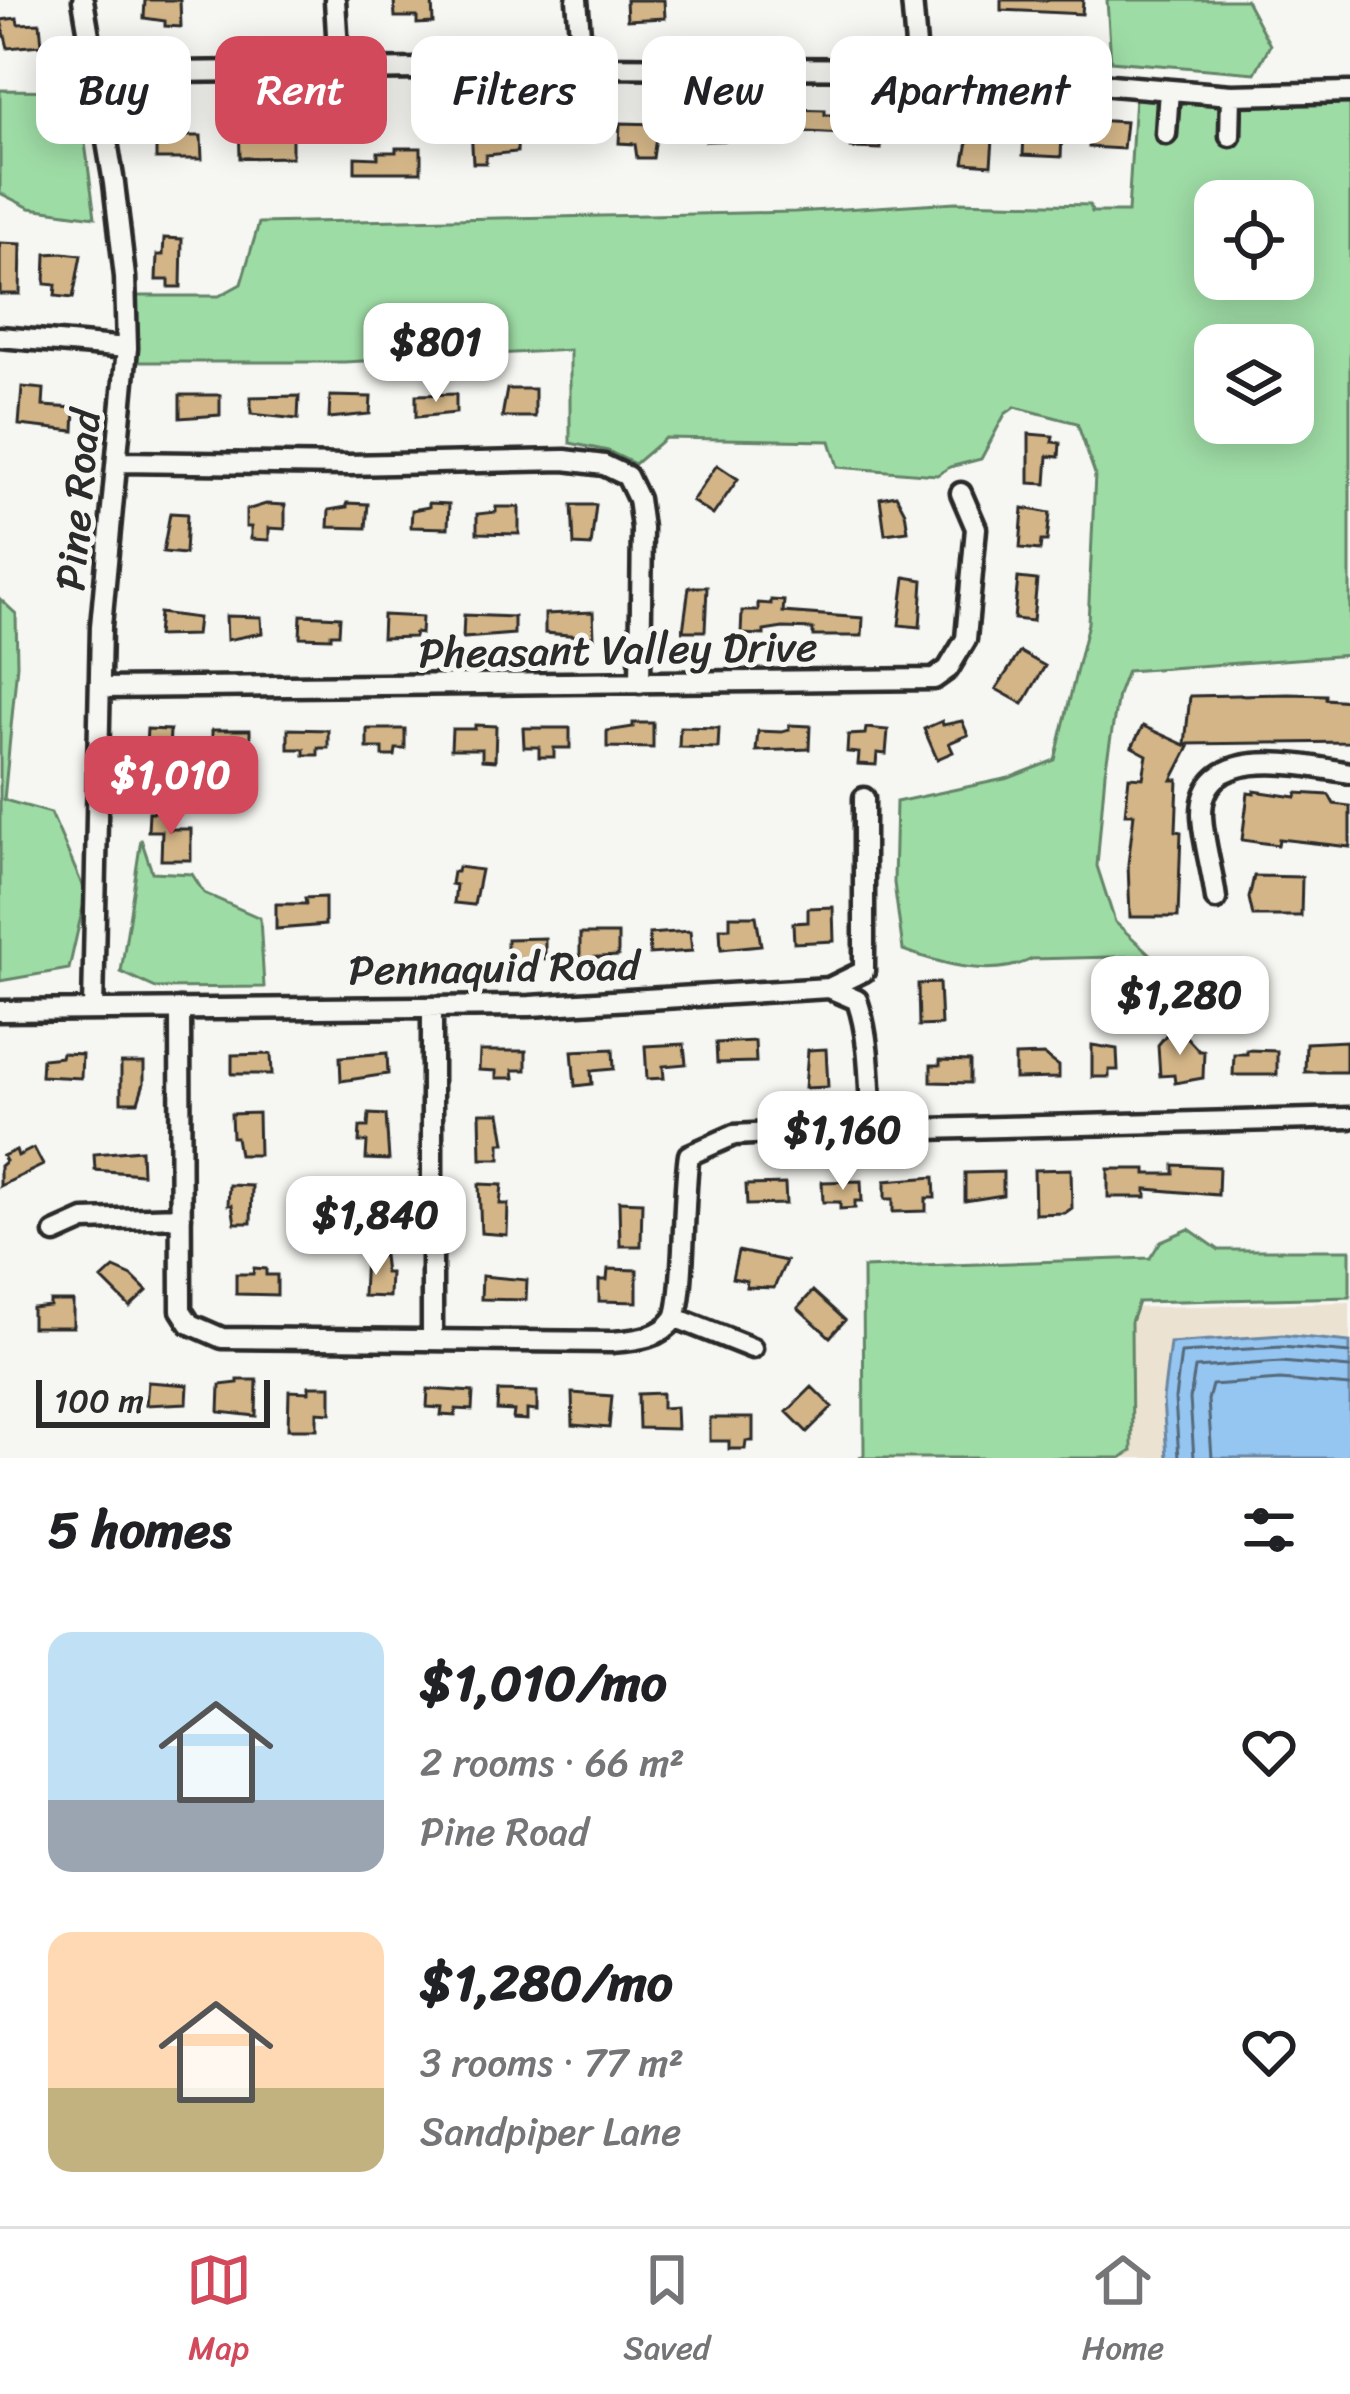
<!DOCTYPE html>
<html lang="en">
<head>
<meta charset="utf-8">
<style>
  :root { --surface:#fff; --page:#f2f2f2; --text:#202124; --muted:#757577; --line:#e0e0e0; --accent:#d1495b }
  body { margin:0; font-family:Sriracha,sans-serif; background:var(--page); color:var(--text); height:100vh; display:flex; flex-direction:column; font-size:45px; white-space:nowrap }
  * { box-sizing:border-box; margin:0 }
  p { font-size:39px; color:var(--muted) }
  .icon { flex:none; width:66px; height:66px; fill:none; stroke:currentColor; stroke-width:2; stroke-linecap:round; stroke-linejoin:round }
  .map { position:relative; height:1458px; overflow:hidden }
  .drawer { display:flex; flex-direction:column; background:var(--surface); flex:1 }
  .drawer>* { flex:none }
  .hud { position:absolute; left:36px; top:36px; width:1278px; height:108px; display:flex; gap:24px }
  .buttons { position:absolute; left:1194px; top:180px; display:grid; gap:24px }
  .buttons a { display:grid; place-items:center; width:120px; height:120px; border-radius:24px; background:var(--surface); box-shadow:0 6px 30px #0003; font-size:60px }
  .scale { position:absolute; left:36px; bottom:30px; width:234px; box-sizing:border-box; padding-left:12px; border:6px solid #2b2b2b; border-top:0; font-size:33px; line-height:42px; white-space:nowrap; color:#2b2b2b; -webkit-text-stroke:9px #f6f6f2; paint-order:stroke }
  .price { position:absolute; translate:-50% -102px; padding:0 27px; border-radius:24px; background:#fff; color:#222; font-size:39px; line-height:78px; filter:drop-shadow(0 3px 6px #0008) }
  .price::after { content:''; position:absolute; left:50%; top:72px; width:36px; height:27px; margin-left:-18px; background:inherit; clip-path:polygon(0 0,100% 0,50% 100%) }
  .price.selected { background:var(--accent); color:#fff }
  ul { padding:0; list-style:none }
  li { display:flex; align-items:center; gap:36px; height:300px; padding:0 48px }
  li span { display:grid; place-items:center; flex:none; width:336px; height:240px; border-radius:24px; color:#555 }
  li>.icon { margin-inline-start:auto }
  span .icon { width:144px; height:144px; fill:#fffc; stroke-width:1 }
  li b { font-size:51px }
  h2 { display:flex; justify-content:space-between; align-items:center; height:144px; padding:0 48px; font-size:51px }
  .chip { padding:0 42px; border-radius:24px; background:var(--surface); box-shadow:0 6px 30px #0003; font-size:42px; line-height:108px }
  .chip.selected { background:var(--accent); color:#fff }
  .menu { display:flex; justify-content:space-around; align-items:center; height:168px; border-top:3px solid var(--line); background:var(--surface); font-size:33px; color:var(--muted) }
  .menu a { display:grid; justify-items:center; gap:6px }
  .menu .selected { color:var(--accent) }
  .map>svg:first-child { display:block }
  .built { fill:#ece2d2 }
  .green { fill:#9edca5; stroke:#648468; stroke-width:3; fill-rule:evenodd }
  .water { fill:#95c5f1; stroke:#6b87a2; stroke-width:3 }
  .lines { fill:none; stroke-linecap:round; stroke-linejoin:round }
  .shore { stroke:#55697a; stroke-width:3 }
  .building { fill:#d3b587; stroke:#2b2b2b; stroke-width:3 }
  .minor-casing { stroke:#2b2b2b; stroke-width:27 }
  .minor { stroke:#f6f6f2; stroke-width:18 }
  .labels { text-anchor:middle; stroke-width:10; stroke-linejoin:round; paint-order:stroke }
  .street-label { font-size:42px; fill:#2b2b2b; stroke:#f6f6f2 }
</style>
</head>
<body>
<div class="map">
<svg width="1350" height="1458" viewBox="0 0 1350 1458">
  <rect width="100%" height="100%" fill="#f6f6f2"/>
  <filter id="ink" filterUnits="userSpaceOnUse"><feTurbulence type="fractalNoise" baseFrequency=".00833" numOctaves="2"/><feDisplacementMap in="SourceGraphic" scale="24" xChannelSelector="R" yChannelSelector="G"/><feConvolveMatrix kernelMatrix="1 2 1 2 8 2 1 2 1" color-interpolation-filters="sRGB"/></filter>
  <g filter="url(#ink)">
    <path class="built" d="M1350 1302V1458H1126L1121 1308Z"/>
    <path class="green" d="M1107 0H1246L1270 45 1255 73 1111 61Z
      M0 90 78 91 95 217 30 208 0 193Z
      M1135 96 1350 99V655L1127 671 1118 695 1105 772 1097 866 1115 922 1152 956 1032 959C992 979 942 964 903 950L894 883 896 802 1009 778 1055 760 1088 623 1095 474 1077 423 1015 407 1005 414 981 459 950 467 937 475 838 467 830 441 665 438 635 464 608 451 570 443V350L344 362H132L133 296H219L241 284 259 223 795 212 956 202 1090 205 1092 212H1128ZM1215 201H1293V279H1215ZM1215 345H1293V423H1215Z
      M0 599 16 614 17 665 4 800 51 813 86 894 69 969 0 981Z
      M141 839 152 872 192 874 204 893 260 918 264 987 156 988 121 972Z
      M1189 1229 1219 1250H1350V1297L1138 1302 1131 1322 1132 1451 1121 1458H859L864 1455 863 1268 1150 1258 1161 1241Z"/>
    <path class="water" d="M1282 1335 1350 1342V1458H1167L1163 1399 1170 1343Z"/>
    <g class="lines">
      <path class="shore" d="M1179 1458 1175 1399 1181 1353 1282 1347 1350 1353
        M1194 1458 1190 1399 1195 1368 1281 1362 1350 1368
        M1212 1458 1208 1400 1212 1385 1280 1380 1350 1386"/>
    </g>
    <path class="building" d="M145 0H180L181 27 165 26V21L144 18Z
      M394 0H432L433 23 417 24V17H395Z
      M626 0H664L665 18 627 20Z
      M1001 0H1083L1082 14 1001 10Z
      M17 18 18 24 40 23 42 45 8 48 1 20Z
      M789 109 825 110V115H881V149L851 148V141H843V134L788 131Z
      M941 115V139L905 140 904 116Z
      M553 116 588 117 587 137 551 139Z
      M156 117H178V136H201L202 159H156Z
      M260 119V135L292 134V157L240 158 239 120Z
      M707 119 745 120 744 140 706 141Z
      M1091 120 1126 122 1123 149 1089 147Z
      M620 123 658 124 653 158H637L635 144 619 143Z
      M971 125 994 127 991 165 964 163Z
      M471 128H518L517 152 486 155V163H473Z
      M1024 134 1062 135 1061 157 1023 155Z
      M396 148H421V172H355V157L378 158V152H396Z
      M164 238 182 239 181 287H169V280H156L157 255H163Z
      M0 243 21 244 20 294H0Z
      M63 253 81 255 73 298 55 296 56 285 45 284 46 254Z
      M22 387 44 389 43 406 75 408 74 431 19 425Z
      M507 389H535V417H502Z
      M456 394V413L416 417V395Z
      M180 395H220V415L180 418Z
      M299 396 298 419 251 414V397Z
      M330 396 371 397 370 414 329 418Z
      M1029 434 1053 436 1052 442 1060 443 1059 457 1048 456 1046 484 1029 483Z
      M717 465 738 479 713 515 692 501Z
      M896 495 905 512 908 531 885 534 880 498Z
      M347 503 368 504 366 528 328 527 329 510 347 507Z
      M429 503 449 504 448 528 411 527 412 510 429 507Z
      M266 504 285 505V529L269 528V540L251 539V527H246V510Z
      M572 505H596L591 546 574 545Z
      M496 507H519V534L477 533V514L496 512Z
      M1023 508 1050 513 1047 541H1041L1040 550 1020 548Z
      M170 513 187 514 185 554 163 552Z
      M905 577 923 580 920 627 899 625Z
      M1018 578 1037 580 1033 621 1014 619Z
      M689 587H707L705 631H683Z
      M771 600 784 601 783 612 863 618 862 636H813V629L783 628 764 631V635L741 634 742 611H758V603L771 604Z
      M593 612 594 637 545 633V614Z
      M159 613 198 618 196 635 157 636Z
      M301 615 340 617 339 634H331V638L300 637Z
      M383 615 422 617 421 634 415 633 414 637 382 638Z
      M464 615 514 617V634L463 638Z
      M226 616 261 617 262 633 227 640Z
      M1020 652 1045 666 1023 704 996 689Z
      M1288 694 1326 695V699L1350 701V742L1185 744 1190 696Z
      M942 721 943 725 962 721 968 735 949 743 953 752 937 759 924 729Z
      M633 723H653V748L607 747V731L633 727Z
      M475 725 496 726 495 761 482 760V749H451L452 729H475Z
      M789 725 810 726 809 749 756 751 758 731 782 732 789 730Z
      M1143 726 1189 747 1172 780H1178L1176 831 1181 832 1178 917H1130L1128 864 1134 814H1125L1129 777 1143 778 1147 755 1132 747Z
      M680 727 719 728 718 748 679 747Z
      M523 728H570V748H554V757H539V747H524Z
      M866 728 888 730 886 754 877 753 876 765 858 764 859 753 847 752 848 735 865 734Z
      M147 729 170 730 168 778H144Z
      M288 729 328 730V748H318V755H304V749H288Z
      M367 729H405V749H396L395 756H383V748H367Z
      M212 730H250V748L240 751V757L228 758V749L212 748Z
      M1254 791 1296 797 1297 793 1329 795 1334 804 1350 806V847L1279 839 1278 845 1242 840 1248 793 1254 794Z
      M149 812H169V829H191V860H161L162 831H148Z
      M458 867 481 870 474 905 454 903 456 885 451 884 453 872H457Z
      M1254 876 1302 877 1301 916H1253L1249 898Z
      M325 897V925L276 929V904H306L305 898Z
      M833 907 834 941 794 943 793 923 808 922V908Z
      M730 916H756L761 945 721 949 720 928H730Z
      M690 931 692 951 650 954 649 934Z
      M580 934H618V956L580 958Z
      M545 938V959H507V939Z
      M939 983 941 1025 919 1026 918 984Z
      M1170 1030H1180L1199 1051H1204L1203 1078 1175 1083 1174 1075 1160 1076 1158 1045Z
      M755 1041 756 1062 717 1063 716 1043Z
      M1346 1041V1072H1305L1306 1043Z
      M684 1044 686 1064 663 1066 664 1078 647 1079 645 1046Z
      M1092 1045 1117 1049 1118 1070H1109V1077H1092Z
      M613 1049 614 1069 591 1071 592 1084 575 1086 572 1051Z
      M826 1049 828 1087 805 1088 808 1050Z
      M1247 1050 1277 1051V1075H1233L1234 1054H1247Z
      M480 1051H526V1070H513L514 1078H496V1071L479 1070Z
      M62 1053 82 1054 81 1078 41 1076 42 1059 61 1057Z
      M387 1053 388 1074 341 1081 340 1057Z
      M271 1054 272 1074H232V1055Z
      M1044 1055 1059 1066V1078L1015 1079V1056Z
      M940 1060 970 1061V1083L931 1082V1065H940Z
      M121 1063H144V1083L138 1102H121Z
      M258 1113 259 1155H239L236 1137H232L231 1114Z
      M480 1113H500L505 1143H500V1159H481Z
      M369 1114 386 1115 389 1160 366 1159 367 1142H359L360 1127H368Z
      M34 1148 43 1165 0 1186V1166L6 1161 3 1156 16 1150 18 1156Z
      M141 1150 142 1174 95 1170 94 1154Z
      M1174 1165 1219 1167 1218 1195 1146 1189V1197H1108V1169H1146V1174H1174Z
      M1071 1169 1072 1208 1065 1213 1035 1214 1034 1170Z
      M1003 1172V1195L965 1201V1173Z
      M934 1177 935 1198H926V1211L893 1212V1199H885V1181Z
      M861 1181 862 1201H855V1208L840 1209V1202H823L822 1182Z
      M371 1184 390 1185 389 1224H371V1214H362L363 1200H370Z
      M479 1184 502 1185 500 1204H508L507 1235 481 1233Z
      M785 1184 786 1204 747 1205 746 1185Z
      M229 1185 252 1186 251 1223H235L232 1205H228Z
      M619 1201 642 1202 641 1246H620Z
      M738 1251 786 1261 774 1288 746 1287 747 1281 732 1278Z
      M365 1255 383 1256 385 1273H390L389 1297 363 1296Z
      M114 1268 132 1276 147 1291 130 1307 102 1279Z
      M254 1268 266 1269V1275H277V1295L236 1294V1274H253Z
      M608 1269 637 1270V1302L599 1301V1280H607Z
      M482 1276 527 1280 526 1300 481 1299Z
      M813 1291 845 1320 830 1337 798 1308Z
      M50 1301H73V1327H32V1308L50 1306Z
      M238 1380H257L256 1416 219 1412 220 1385 238 1383Z
      M148 1382 188 1385 187 1403 146 1405Z
      M309 1386H331V1413L317 1412V1429H288L289 1391 309 1392Z
      M812 1387 832 1407 807 1432 787 1412Z
      M428 1389 473 1392 472 1410 456 1409 455 1416 441 1415 442 1408 427 1407Z
      M498 1391 537 1392V1411L527 1410V1420L513 1419 514 1411 497 1410Z
      M572 1393 612 1396 609 1428 573 1425Z
      M662 1393V1408L676 1407 677 1429 639 1428 638 1394Z
      M710 1418H753V1441H746L745 1449H729V1441H710Z"/>
    <g class="lines">
      <defs>
        <path id="minor" d="M83 0 114 183 125 277 127 348 101 626 93 1010
          M335 0 339 68
          M577 0 583 67
          M912 0 918 69
          M93 73 583 67 918 69 1231 95 1350 92
          M1166 134 1169 90
          M1230 136 1231 95
          M0 337 127 348
          M119 462 348 465 565 460 604 465 627 476 638 499 642 528 640 683
          M101 688 934 679 948 669 966 639 976 528 961 493
          M1216 899C1213 872 1203 842 1202 815 1201 742 1303 765 1350 773
          M829 988 864 971V798
          M432 1007V1338
          M180 1009 181 1310 190 1324 222 1338 612 1342C633 1340 660 1339 674 1319 685 1303 683 1187 689 1155L734 1135 772 1133 1350 1118
          M0 1011 530 1006 829 988 857 1000C871 1041 869 1086 872 1129
          M55 1233 84 1220 181 1217
          M676 1318 752 1348"/>
      </defs>
      <use href="#minor" class="minor-casing"/>
      <use href="#minor" class="minor"/>
    </g>
  </g>
  <g class="labels">
    <g class="street-label">
      <text transform="translate(77 500) rotate(-85)" y="15">Pine Road</text>
      <text transform="translate(618 649) rotate(-1)" y="15">Pheasant Valley Drive</text>
      <text transform="translate(494 967) rotate(-1)" y="15">Pennaquid Road</text>
    </g>
  </g>
</svg>
<div class="buttons">
<a><svg class="icon" aria-label="locate" viewBox="0 0 24 24"><circle cx="12" cy="12" r="6"/><path d="M12 2v4M12 18v4M2 12h4M18 12h4"/></svg></a>
<a><svg class="icon" aria-label="layers" viewBox="0 0 24 24"><path d="M12 4l9 5-9 5-9-5zM3 14l9 5 9-5"/></svg></a>
</div>
<div class="scale">100 m</div>
<b class="price" style="left:436px;top:405px">$801</b>
<b class="price selected" style="left:171px;top:838px">$1,010</b>
<b class="price" style="left:1180px;top:1058px">$1,280</b>
<b class="price" style="left:843px;top:1193px">$1,160</b>
<b class="price" style="left:376px;top:1278px">$1,840</b>
<div class="hud">
<a class="chip">Buy</a>
<a class="chip selected">Rent</a>
<a class="chip">Filters</a>
<a class="chip">New</a>
<a class="chip">Apartment</a>
</div>
</div>
<section class="drawer">
<h2>5 homes<svg class="icon" aria-label="filters" viewBox="0 0 24 24"><path d="M4 7h16M4 17h16"/><circle cx="9" cy="7" r="2"/><circle cx="15" cy="17" r="2"/></svg></h2>
<ul>
<li><span style="background:linear-gradient(#bfe0f5 70%,#9aa5b1 0)"><svg class="icon" aria-label="home" viewBox="0 0 24 24"><path d="M3 11l9-7 9 7M6 9v11h12V9"/></svg></span><div><b>$1,010/mo</b><p>2 rooms · 66 m²</p><p>Pine Road</p></div><svg class="icon" aria-label="heart" viewBox="0 0 24 24"><path d="M12 20l-8-8c-3-5 5-10 8-4 3-6 11-1 8 4z"/></svg></li>
<li><span style="background:linear-gradient(#ffd9b3 65%,#c2b280 0)"><svg class="icon" aria-label="home" viewBox="0 0 24 24"><path d="M3 11l9-7 9 7M6 9v11h12V9"/></svg></span><div><b>$1,280/mo</b><p>3 rooms · 77 m²</p><p>Sandpiper Lane</p></div><svg class="icon" aria-label="heart" viewBox="0 0 24 24"><path d="M12 20l-8-8c-3-5 5-10 8-4 3-6 11-1 8 4z"/></svg></li>
</ul>
</section>
<nav class="menu">
<a class="selected"><svg class="icon" aria-label="map" viewBox="0 0 24 24"><path d="M3 6l6-2 6 2 6-2v14l-6 2-6-2-6 2zM9 4v14M15 6v14"/></svg>Map</a>
<a><svg class="icon" aria-label="saved" viewBox="0 0 24 24"><path d="M7 4h10v16l-5-4-5 4z"/></svg>Saved</a>
<a><svg class="icon" aria-label="home" viewBox="0 0 24 24"><path d="M3 11l9-7 9 7M6 9v11h12V9"/></svg>Home</a>
</nav>
</body>
</html>
